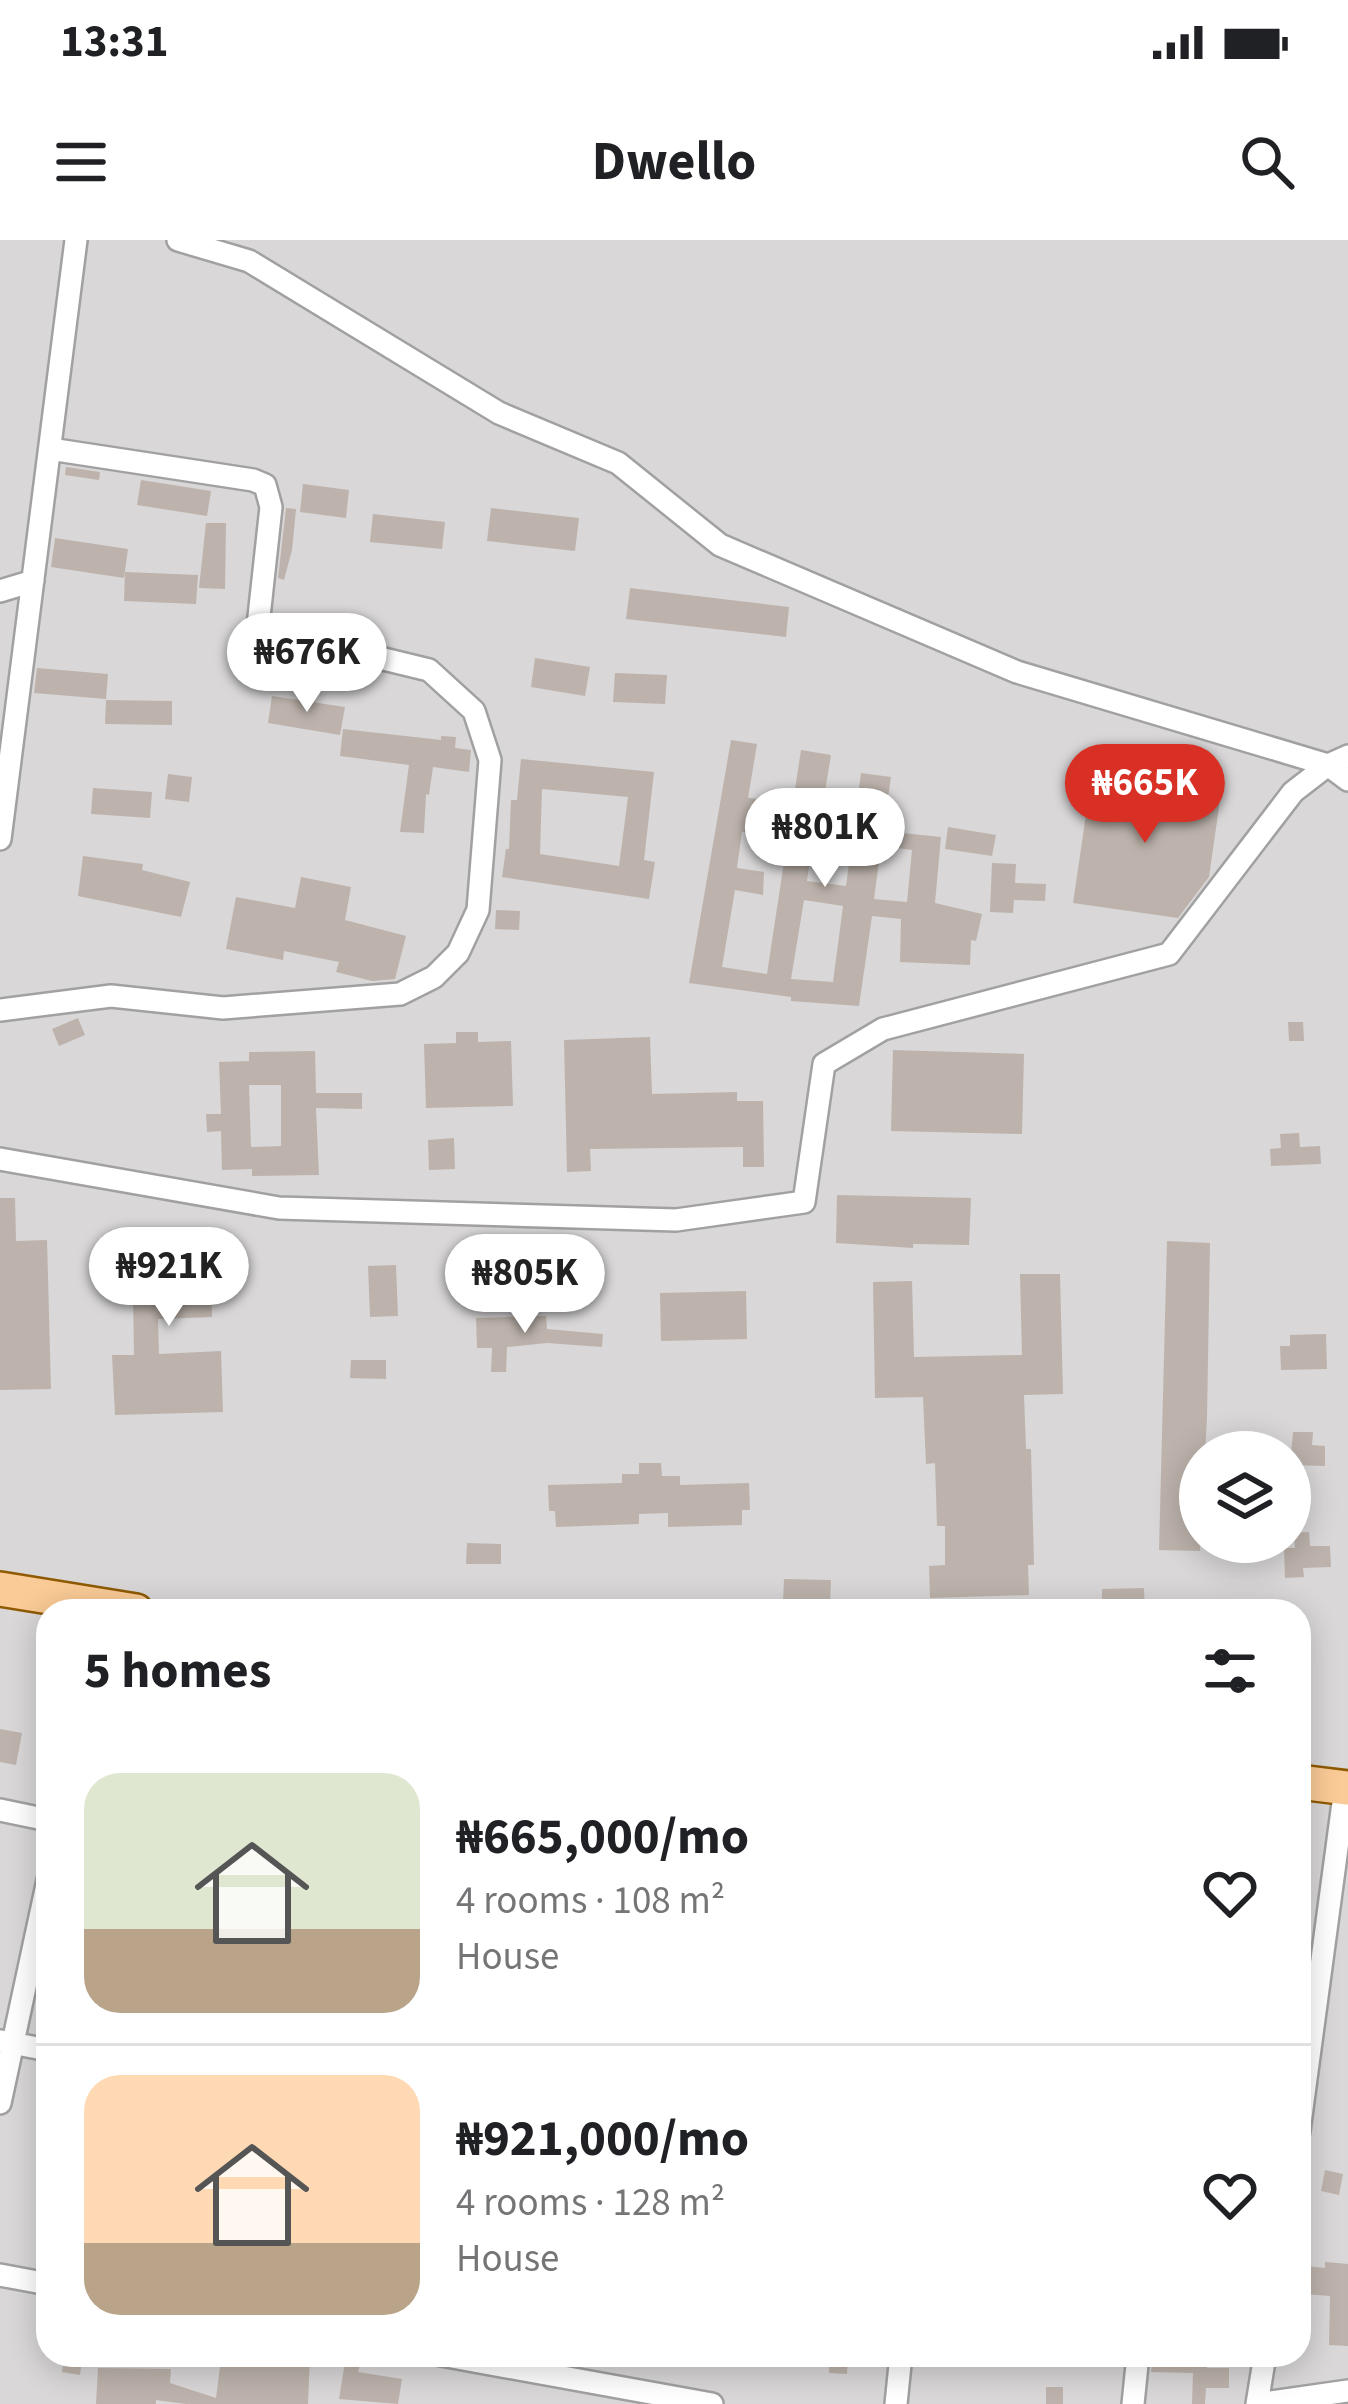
<!DOCTYPE html>
<html lang="en">
<head>
<meta charset="utf-8">
<style>
  :root { --surface:#fff; --page:#f2f2f2; --text:#202124; --muted:#757577; --line:#e0e0e0; --accent:#d93025 }
  body { margin:0; font-family:"Source Sans 3",sans-serif; background:var(--page); color:var(--text); height:100vh; display:flex; flex-direction:column; font-size:45px; white-space:nowrap }
  * { box-sizing:border-box; margin:0 }
  p { font-size:39px; color:var(--muted) }
  .icon { flex:none; width:66px; height:66px; fill:none; stroke:currentColor; stroke-width:2; stroke-linecap:round; stroke-linejoin:round }
  .map { position:relative; flex:1; overflow:hidden }
  .details { position:absolute; left:36px; top:1359px; width:1275px; height:768px; display:flex; flex-direction:column; background:var(--surface); border-radius:36px; box-shadow:0 6px 30px #0003 }
  .details>* { flex:none }
  .tools { position:absolute; left:1179px; top:1191px; display:grid; gap:24px }
  .tools a { display:grid; place-items:center; width:132px; height:132px; border-radius:50%; background:var(--surface); box-shadow:0 6px 30px #0003; font-size:60px }
  .price { position:absolute; translate:-50% -102px; padding:0 27px; border-radius:42px; background:#fff; color:#222; font-size:39px; line-height:78px; filter:drop-shadow(0 3px 6px #0008) }
  .price::after { content:''; position:absolute; left:50%; top:72px; width:36px; height:27px; margin-left:-18px; background:inherit; clip-path:polygon(0 0,100% 0,50% 100%) }
  .price.selected { background:var(--accent); color:#fff }
  ul { padding:0; list-style:none }
  li { display:flex; align-items:center; gap:36px; height:300px; padding:0 48px }
  li+li { border-top:3px solid var(--line) }
  li span { display:grid; place-items:center; flex:none; width:336px; height:240px; border-radius:36px; color:#555 }
  li>.icon { margin-inline-start:auto }
  span .icon { width:144px; height:144px; fill:#fffc; stroke-width:1 }
  li b { font-size:51px }
  h2 { display:flex; justify-content:space-between; align-items:center; height:144px; padding:0 48px; font-size:51px }
  .status { display:flex; justify-content:space-between; align-items:center; height:84px; padding:0 60px; background:var(--surface); direction:ltr }
  .status svg { height:33px; fill:currentColor }
  header { display:flex; justify-content:space-between; align-items:center; height:156px; padding:0 48px; background:var(--surface); font-size:54px; font-weight:700 }
  .map>svg:first-child { display:block }
  .residential { fill:#d9d7d7; fill-rule:evenodd }
  .building { fill:#bdb3ac; fill-rule:evenodd }
  .lines { fill:none; stroke-linecap:round; stroke-linejoin:round }
  .minor-casing { stroke:#a1a1a1; stroke-width:26 }
  .primary-casing { stroke:#8f5a01; stroke-width:38 }
  .minor { stroke:#fff; stroke-width:21 }
  .primary { stroke:#facb96; stroke-width:33 }
</style>
</head>
<body>
<div class="status"><b>13:31</b><svg viewBox="0 0 49 12"><path d="M0 12V9h3v3zM5 12V6h3v6zM10 12V3h3v9zM15 12V0h3v12zM26 1h20v11H26zM47 4h2v5h-2z"/></svg></div>
<header><svg class="icon" aria-label="menu" viewBox="0 0 24 24"><path d="M4 6h16M4 12h16M4 18h16"/></svg>Dwello<svg class="icon" aria-label="search" viewBox="0 0 24 24"><circle cx="10" cy="10" r="6"/><path d="M15 15l6 6"/></svg></header>
<div class="map">
<svg width="1348" height="2164" viewBox="0 0 1348 2164">
  <rect width="100%" height="100%" fill="#ece8e0"/>
  <path class="residential" d="M0 0H1348V2164H0ZM1200 1212H1290V1302H1200ZM48 1371H1299V2115H48Z"/>
  <path class="building" d="M66 227 100 232 99 240 65 235Z
    M141 240 211 251 207 276 137 265Z
    M303 244 349 250 346 278 300 272Z
    M286 268 296 269 292 310 284 340 278 338Z
    M491 268 579 278 575 311 487 301Z
    M373 274 445 282 442 309 370 302Z
    M206 283H226L225 349 199 348Z
    M55 298 128 309 124 338 51 327Z
    M125 332 198 335 196 364 124 361Z
    M630 348 789 367 786 397 626 379Z
    M535 418 590 427 585 456 531 447Z
    M37 428 108 434 106 459 34 453Z
    M615 433 667 435 665 464 613 462Z
    M272 456 345 467 340 495 268 483Z
    M106 460 172 461V485L105 484Z
    M343 489 441 500V496L456 497 455 508 471 510 469 532 433 527 429 555 426 554 424 593 400 592 409 525 340 516Z
    M731 500 757 504 748 558 766 559 765 593 742 592 737 628 764 632 763 655 735 650 722 727 767 734 801 510 831 515 820 582 854 587 861 533 891 537 883 591 941 597 935 663 982 674 976 701 971 700 970 725 900 722 901 679 872 676 859 766 791 761V757L689 743ZM813 597 852 602 846 646 807 641ZM881 606 912 610 907 662 874 659ZM804 660 843 666 833 742 791 739Z
    M521 519 654 532 644 620 655 622 649 659 502 637 506 609H509L511 560H517ZM542 549 628 557 619 626 540 614Z
    M168 534 192 537 189 562 165 559Z
    M1092 534 1221 553 1209 637 1178 678 1073 663Z
    M93 548 152 552 150 578 91 574Z
    M948 587 996 595 992 616 945 609Z
    M83 616 143 624 142 630 190 642 181 677 78 656Z
    M992 623 1016 624 1015 643 1046 644 1045 661 1014 660 1013 673 990 672Z
    M301 637 351 647 345 680 406 696 395 739 372 741 336 732 339 722 284 711 283 720 226 709 236 657 295 668Z
    M496 670 520 671 519 690 495 689Z
    M78 778 85 795 59 806 52 789Z
    M1288 782H1303L1304 801H1289Z
    M456 792H478V802L511 801 513 866 426 868 424 804 456 803Z
    M650 797 652 854 737 852V861H763L764 927H743V907L590 909 591 931 567 932 564 800Z
    M893 810 1024 814 1022 894 891 891Z
    M315 811 316 853H362V869L316 868 319 935 252 936V929L222 930 221 891 207 892 206 874H221L219 822 249 821V812ZM249 845H281V906L251 907Z
    M1299 893 1300 907 1320 906 1321 924 1271 926 1270 909 1281 908 1280 894Z
    M454 898 455 929 429 930 428 900Z
    M837 955 971 958 969 1005 913 1004V1008L836 1003Z
    M0 958H15L16 1001 47 1000 51 1149 0 1150Z
    M211 992 212 1077 158 1079 159 1114 221 1111 223 1172 115 1175 112 1115H134L132 993Z
    M1167 1001 1210 1003 1207 1178 1205 1212H1200V1311L1159 1310Z
    M396 1025 398 1076 370 1077 368 1026Z
    M1020 1034H1060L1063 1154 1024 1155 1026 1209H1031L1034 1325H1028L1029 1355 930 1358 929 1326 945 1325V1286H937L935 1223 926 1224 923 1157 875 1158 873 1042 912 1041 914 1117 1022 1115Z
    M746 1051 747 1099 661 1101 660 1053Z
    M546 1076 547 1089 603 1094 602 1107 547 1103 507 1107 506 1132H491L492 1108H477L476 1078Z
    M1326 1094 1327 1129 1281 1130 1280 1106H1290V1095Z
    M351 1120H386V1139L350 1138Z
    M1293 1192H1313L1312 1205 1325 1206V1226L1290 1225Z
    M639 1223H661L662 1236H680V1245L749 1243 750 1270H742V1285L668 1287V1273L639 1274V1284L556 1287 555 1271H549L548 1245 622 1243V1234H639Z
    M1309 1292 1310 1306H1330L1331 1327 1303 1328 1304 1337 1285 1338 1284 1308H1295L1294 1293Z
    M467 1303 501 1304V1324H466Z
    M784 1339 831 1340 830 1363 783 1362Z
    M1144 1348 1145 1371H1102V1349Z
    M0 1489 22 1493 16 1525 0 1522Z
    M1325 1930 1343 1934 1339 1955 1321 1951Z
    M1325 2022 1348 2024V2106L1329 2105 1330 2056 1303 2054 1305 2026 1325 2028Z
    M274 2115 310 2116 308 2164H186L156 2160V2164H96L98 2128 171 2129 170 2143 216 2158 221 2119 274 2122Z
    M830 2115H848L847 2134 829 2133Z
    M1153 2115H1207V2128H1229V2148H1206L1205 2164H1192L1193 2133 1151 2132Z
    M64 2117 82 2119 80 2135 62 2132Z
    M345 2122 360 2124 358 2132 402 2139 398 2164 339 2159Z
    M1046 2147H1063V2164H1046Z"/>
  <g class="lines">
    <defs>
      <path id="minor" d="M178 0 249 21 499 173 618 223 720 305 1017 432 1328 525 1348 540
        M0 351 33 341
        M0 599 76 0
        M0 770 111 756 223 768 400 754 434 737 458 713 478 670 490 520 474 471 429 430 359 413 267 410 256 404 271 267 265 245 253 240 50 209
        M0 919 279 968 676 980 804 962 824 824 883 789 1169 714 1293 552 1328 525 1348 516
        M0 1570 48 1580
        M1 1801 48 1810
        M0 1863 48 1640
        M1299 1891 1345 1548
        M0 2035 48 2044
        M441 2115 712 2164
        M896 2164 901 2115
        M1133 2164 1138 2115
        M1257 2164 1348 2151
        M1257 2164 1265 2115"/>
      <path id="primary" d="M0 1349 136 1371
        M1299 1542 1348 1548"/>
    </defs>
    <use href="#minor" class="minor-casing"/>
    <use href="#primary" class="primary-casing"/>
    <use href="#minor" class="minor"/>
    <use href="#primary" class="primary"/>
  </g>
</svg>
<div class="tools">
<a><svg class="icon" aria-label="layers" viewBox="0 0 24 24"><path d="M12 4l9 5-9 5-9-5zM3 14l9 5 9-5"/></svg></a>
</div>
<b class="price" style="left:307px;top:475px">₦676K</b>
<b class="price selected" style="left:1145px;top:606px">₦665K</b>
<b class="price" style="left:825px;top:650px">₦801K</b>
<b class="price" style="left:169px;top:1089px">₦921K</b>
<b class="price" style="left:525px;top:1096px">₦805K</b>
<section class="details">
<h2>5 homes<svg class="icon" aria-label="filters" viewBox="0 0 24 24"><path d="M4 7h16M4 17h16"/><circle cx="9" cy="7" r="2"/><circle cx="15" cy="17" r="2"/></svg></h2>
<ul>
<li><span style="background:linear-gradient(#dfe7d0 65%,#b9a48a 0)"><svg class="icon" aria-label="home" viewBox="0 0 24 24"><path d="M3 11l9-7 9 7M6 9v11h12V9"/></svg></span><div><b>₦665,000/mo</b><p>4 rooms · 108 m²</p><p>House</p></div><svg class="icon" aria-label="heart" viewBox="0 0 24 24"><path d="M12 20l-8-8c-3-5 5-10 8-4 3-6 11-1 8 4z"/></svg></li>
<li><span style="background:linear-gradient(#ffd9b3 70%,#b9a48a 0)"><svg class="icon" aria-label="home" viewBox="0 0 24 24"><path d="M3 11l9-7 9 7M6 9v11h12V9"/></svg></span><div><b>₦921,000/mo</b><p>4 rooms · 128 m²</p><p>House</p></div><svg class="icon" aria-label="heart" viewBox="0 0 24 24"><path d="M12 20l-8-8c-3-5 5-10 8-4 3-6 11-1 8 4z"/></svg></li>
</ul>
</section>
</div>
</body>
</html>
